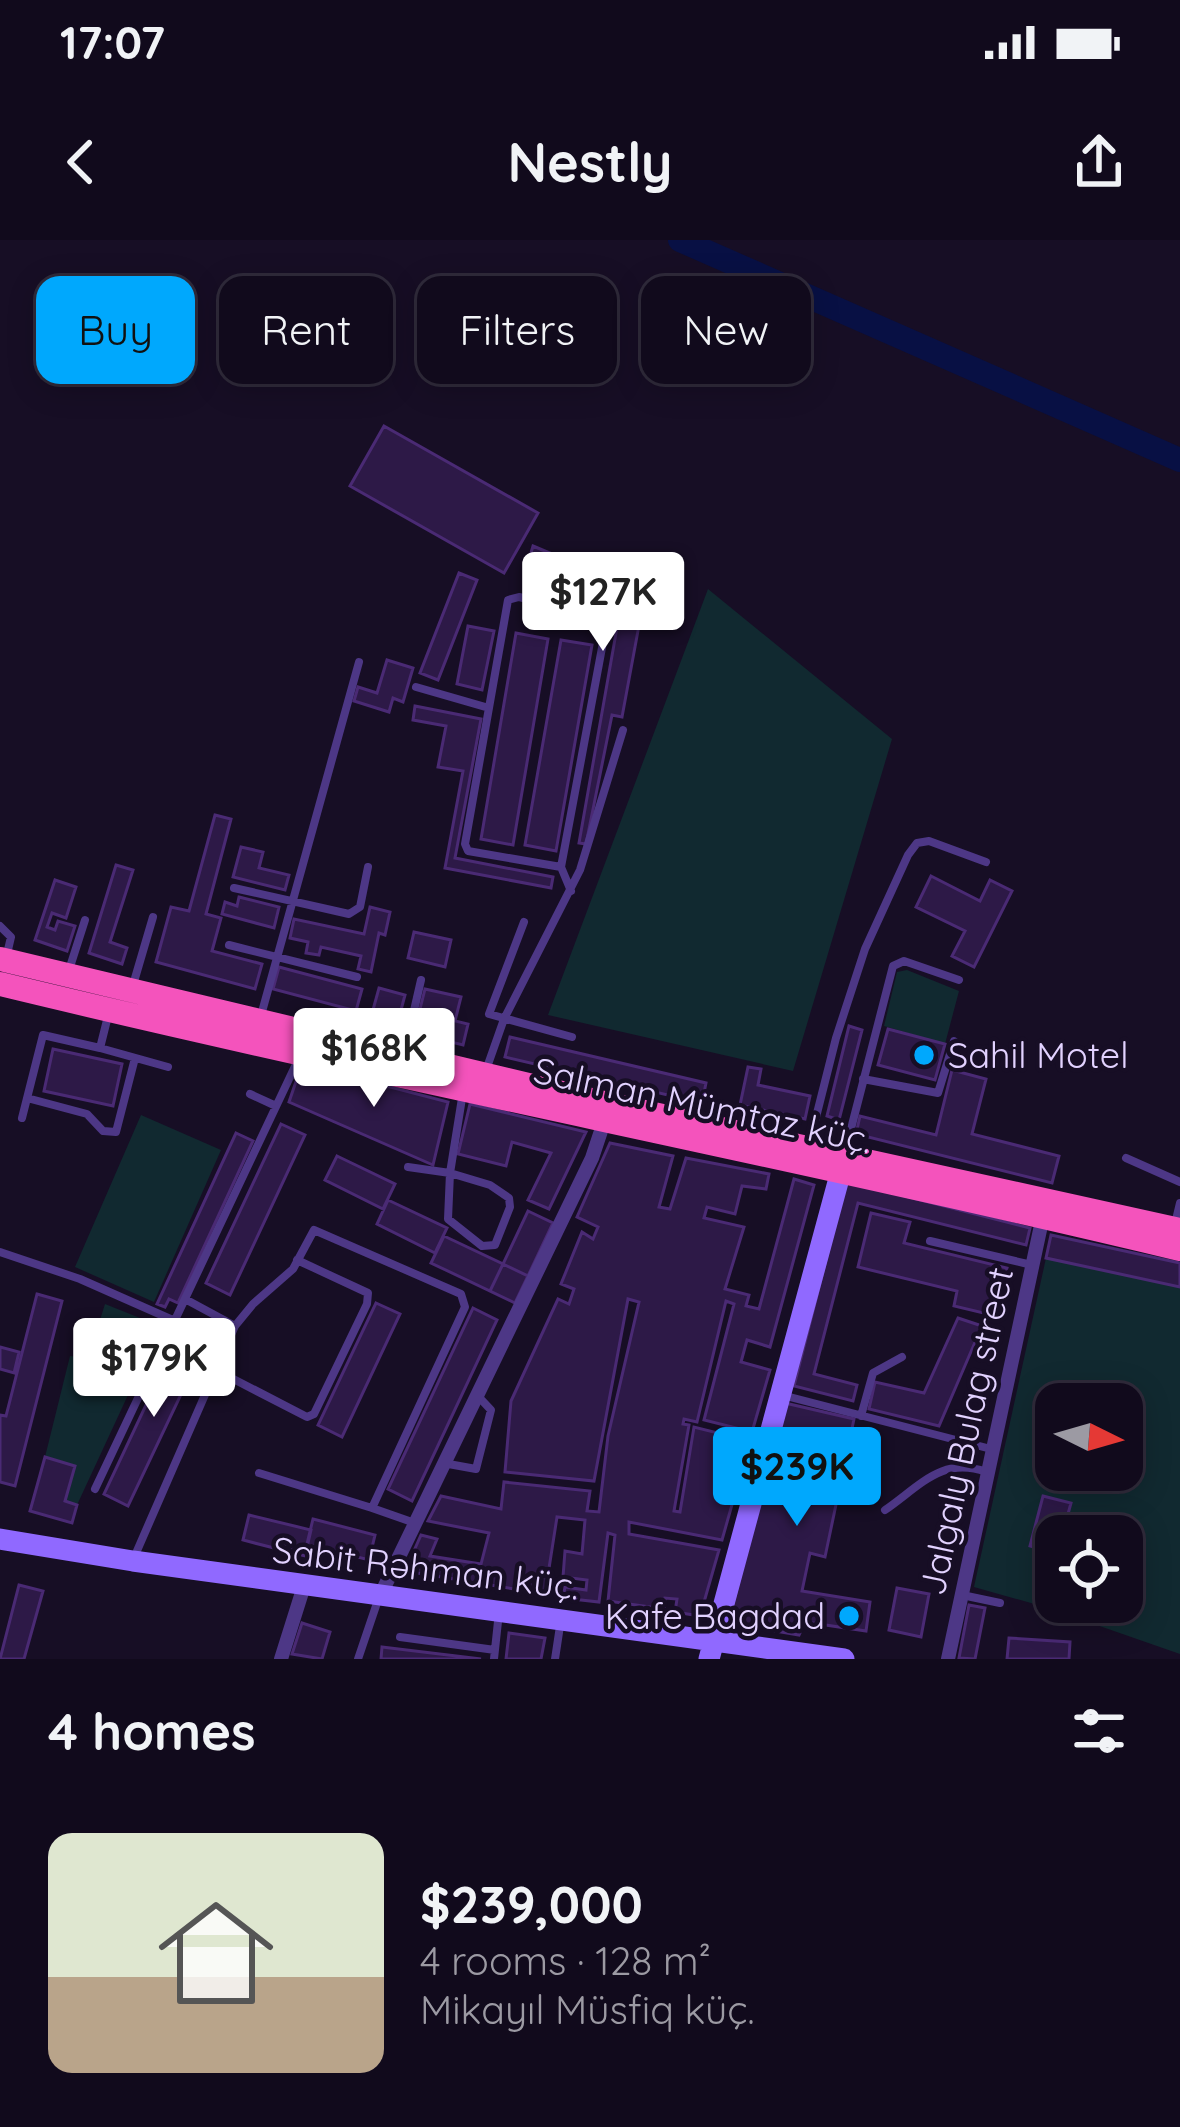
<!DOCTYPE html>
<html lang="en">
<head>
<meta charset="utf-8">
<style>
  :root { --surface:#110a1c; --page:#1e1829; --text:#f1f3f6; --muted:#9c9aa3; --line:#302b3b; --accent:#00a8fd }
  body { margin:0; font-family:Quicksand,sans-serif; background:var(--page); color:var(--text); height:100vh; display:flex; flex-direction:column; font-size:45px; white-space:nowrap }
  * { box-sizing:border-box; margin:0 }
  p { font-size:39px; color:var(--muted) }
  .icon { flex:none; width:66px; height:66px; fill:none; stroke:currentColor; stroke-width:2; stroke-linecap:round; stroke-linejoin:round }
  .map { position:relative; height:1419px; overflow:hidden }
  .details { display:flex; flex-direction:column; background:var(--surface); flex:1 }
  .details>* { flex:none }
  .banner { position:absolute; left:36px; top:36px; width:1110px; height:108px; display:flex; gap:24px }
  .needle { width:78px; rotate:95deg }
  .controls { position:absolute; left:1035px; top:1143px; display:grid; gap:24px }
  .controls a { display:grid; place-items:center; width:108px; height:108px; border-radius:24px; background:var(--surface); box-shadow:0 6px 30px #0003,0 0 0 3px var(--line); font-size:60px }
  .price { position:absolute; translate:-50% -102px; padding:0 27px; border-radius:12px; background:#fff; color:#222; font-size:39px; line-height:78px; filter:drop-shadow(0 3px 6px #0008) }
  .price::after { content:''; position:absolute; left:50%; top:72px; width:36px; height:27px; margin-left:-18px; background:inherit; clip-path:polygon(0 0,100% 0,50% 100%) }
  .price.active { background:var(--accent); color:#111 }
  ul { padding:0; list-style:none }
  li { display:flex; align-items:center; gap:36px; height:300px; padding:0 48px }
  li+li { border-top:3px solid var(--line) }
  li span { display:grid; place-items:center; flex:none; width:336px; height:240px; border-radius:24px; color:#555 }
  li>.icon { margin-inline-start:auto }
  span .icon { width:144px; height:144px; fill:#fffc; stroke-width:1 }
  li b { font-size:51px }
  h2 { display:flex; justify-content:space-between; align-items:center; height:144px; padding:0 48px; font-size:51px }
  .chip { padding:0 42px; border-radius:24px; background:var(--surface); box-shadow:0 6px 30px #0003,0 0 0 3px var(--line); font-size:42px; line-height:108px }
  .chip.active { background:var(--accent); color:#111 }
  .status { display:flex; justify-content:space-between; align-items:center; height:84px; padding:0 60px; background:var(--surface); direction:ltr }
  .status svg { height:33px; fill:currentColor }
  header { display:flex; justify-content:space-between; align-items:center; height:156px; padding:0 48px; background:var(--surface); font-size:54px; font-weight:700 }
  .map>svg:first-child { display:block }
  .green { fill:#112930; fill-rule:evenodd }
  .lines { fill:none; stroke-linecap:round; stroke-linejoin:round }
  .river { stroke:#081044; stroke-width:24 }
  .building { fill:#2d1947; stroke:#4a2a74; stroke-width:3 }
  .service { stroke:#4d3786; stroke-width:8 }
  .minor { stroke:#4d3786; stroke-width:14 }
  .secondary { stroke:#9069ff; stroke-width:21 }
  .trunk { stroke:#f453bc; stroke-width:24 }
  .poi-dot { fill:#00a8fd; stroke:#170e25; stroke-width:4.5 }
  .labels { text-anchor:middle; stroke-width:9; stroke-linejoin:round; paint-order:stroke }
  .poi-label { font-size:36px; fill:#e2d2ff; stroke:#170e25; text-anchor:start }
  .street-label { font-size:36px; fill:#e2d2ff; stroke:#170e25 }
</style>
</head>
<body>
<div class="status"><b>17:07</b><svg viewBox="0 0 49 12"><path d="M0 12V9h3v3zM5 12V6h3v6zM10 12V3h3v9zM15 12V0h3v12zM26 1h20v11H26zM47 4h2v5h-2z"/></svg></div>
<header><svg class="icon" aria-label="back" viewBox="0 0 24 24"><path d="M15 5l-7 7 7 7"/></svg>Nestly<svg class="icon" aria-label="share" viewBox="0 0 24 24"><path d="M12 15V3M7 8l5-5 5 5M5 13v7h14v-7"/></svg></header>
<div class="map">
<svg width="1180" height="1419" viewBox="0 0 1180 1419">
  <rect width="100%" height="100%" fill="#170e25"/>
  <path class="green" d="M708 349 892 499 793 831 548 775Z
    M907 730 959 751 945 804 884 786 897 732Z
    M141 875 221 910 154 1062 75 1027Z
    M1046 1018 1180 1047V1414L1045 1367 974 1347ZM1056 1164H1122V1230H1056ZM1056 1296H1122V1362H1056Z
    M105 1064 160 1086 77 1265 65 1261 74 1226 45 1217 70 1116 88 1118Z"/>
  <g class="lines">
    <path class="river" d="M680 0 1180 220"/>
  </g>
  <path class="building" d="M384 186 538 273 504 333 350 246Z
    M533 306 645 353 622 477 612 475 586 604 579 603 622 359 528 323Z
    M459 333 477 340 438 440 420 433Z
    M468 386 494 391 482 450 457 444Z
    M516 393 548 399 513 605 481 599Z
    M561 400 592 405 556 611 525 605Z
    M387 420 413 428 403 462 393 458 389 472 354 461 358 447 377 453Z
    M415 466 481 479 455 618 553 637 551 648 445 628 463 531 438 527 446 486 413 480Z
    M215 575 231 579 206 674 221 678 212 711 262 724 255 749 156 722 171 667 189 671Z
    M241 607 263 612 259 628 289 635 285 650 233 637Z
    M116 625 133 630 110 702 127 708 122 724 89 713Z
    M931 636 980 661 990 640 1012 651 974 727 952 716 965 691 916 667Z
    M55 640 76 647 66 678 52 673 47 687 55 690 58 681 75 686 67 711 35 700Z
    M239 657 279 667 274 688 222 674 225 662 237 666Z
    M370 667 390 672 385 695 379 693 371 732 358 729 361 716 321 707 319 715 306 713 308 702 290 698 294 679 364 694Z
    M414 692 451 700 445 727 408 718Z
    M279 727 362 749 356 771 273 749Z
    M379 748 405 755 397 785 371 777Z
    M425 749 461 757 455 781 468 784 463 805 414 793Z
    M849 786 862 790 839 880 827 876Z
    M888 789 945 804 935 840 878 825Z
    M510 797 706 843 702 863 505 817Z
    M53 809 122 824 113 866 44 851Z
    M302 824 448 862 433 925 289 862Z
    M748 827 761 829 758 845 810 856 805 879 740 865Z
    M952 830 986 839 972 894 1059 916 1052 943 856 894 860 876 936 895Z
    M470 864 586 892 549 969 528 960 551 913 512 902 506 926 458 914Z
    M281 884 305 895 230 1055 206 1043Z
    M236 893 253 901 178 1063 169 1059 165 1067 157 1064Z
    M610 903 673 916 659 967 670 969 686 918 769 934 766 949 742 946 735 974 707 967 704 978 744 987 725 1049 749 1055 746 1066 759 1069 794 939 814 945 770 1107 747 1100 741 1122 770 1130 752 1192 704 1180 734 1064 726 1061 697 1182 684 1179 683 1184 689 1185 674 1271 680 1272 694 1187 750 1201 722 1300 629 1282V1294L719 1310 700 1376 675 1372 677 1359 665 1358 664 1369 608 1361 615 1295 608 1293 599 1362 563 1358 565 1347 586 1350 587 1340 563 1337 565 1311 582 1314 585 1280 557 1277 545 1354 405 1331 421 1295 437 1299 430 1316 481 1324 489 1293 428 1281 441 1256 501 1269 504 1242 590 1251 587 1271 599 1272 608 1196 639 1062 628 1059 594 1241 505 1232 511 1161 558 1059 569 1064 574 1049 561 1044 582 992 593 999 598 987 577 977Z
    M337 916 395 944 383 969 325 940Z
    M846 941 1030 988 1026 1005 858 963 814 1134 857 1145 853 1161 794 1146Z
    M388 960 447 988 435 1013 377 984Z
    M528 971 553 983 528 1036 503 1024Z
    M871 973 910 982 904 1003 1007 1028 996 1076 954 1066 957 1051 858 1027Z
    M1051 995 1180 1023V1047L1046 1018Z
    M444 996 503 1024 490 1051 431 1023Z
    M503 1024 528 1036 515 1063 490 1051Z
    M37 1054 62 1061 15 1246 0 1242V1175L6 1176Z
    M376 1063 400 1074 342 1197 318 1185Z
    M473 1068 497 1080 412 1261 388 1249Z
    M958 1078 982 1086 939 1186 869 1169 875 1142 924 1153Z
    M179 1095 204 1106 128 1266 104 1254Z
    M0 1107 19 1112 14 1133 0 1129Z
    M785 1163 854 1179 825 1317 810 1313 802 1351 870 1362 866 1391 805 1382 799 1395 728 1383Z
    M45 1217 75 1226 65 1261 77 1265 72 1283 30 1271Z
    M1043 1256 1071 1263 1062 1296H1056V1313L1030 1306Z
    M249 1275 311 1290 305 1316 243 1300Z
    M313 1279 375 1295 369 1320 307 1304Z
    M19 1345 43 1351 24 1419H0Z
    M897 1348 929 1354 921 1397 889 1390Z
    M969 1365 985 1368 975 1419 959 1418Z
    M302 1383 330 1392 322 1419 292 1414Z
    M509 1393 545 1398 541 1419H506Z
    M1009 1398 1070 1402 1069 1419H1007Z
    M382 1407 481 1419H381Z"/>
  <g class="lines">
    <path class="service" d="M416 447 489 468
      M561 627 607 381 603 377 519 357 508 360 465 604 468 611 561 627 571 651
      M234 648 349 674 360 667 368 627
      M524 682 489 774 572 797
      M0 686 11 697 7 714
      M229 705 357 737
      M69 730 85 680
      M133 745 153 677
      M260 779 359 422
      M100 808 168 827
      M404 814 421 740
      M485 833 504 779 580 630 623 490
      M863 839 938 853 954 801
      M250 854 276 866
      M27 858 87 874 103 891 116 892 135 818
      M22 878 43 795 100 808 108 776
      M809 905 836 798 865 709 908 615 917 603 929 601 986 622
      M845 912 893 726 904 721 959 740
      M1126 918 1180 942
      M408 927 450 933 463 852
      M450 933 490 945 509 958 510 967 495 1005 482 1006 448 979Z
      M1175 984 1180 963
      M930 1001 1032 1025
      M0 1012 80 1039 175 1081
      M185 1059 235 1086
      M216 1130 307 1177 314 1174 367 1064 368 1053 297 1020
      M782 1155 991 1209
      M861 1176 873 1133 902 1117
      M443 1223 476 1229 491 1170 476 1154
      M259 1233 372 1268
      M95 1249 298 820
      M885 1270C920 1246 942 1216 986 1232
      M133 1320 235 1086 253 1064 293 1029 314 990 461 1054 465 1067 372 1268 412 1282
      M962 1355 1000 1363
      M400 1397 495 1410
      M358 1419 379 1357
      M494 1419 499 1372
      M555 1419 560 1386"/>
    <path class="minor" d="M380 1356 592 918 604 882
      M281 1419 304 1346
      M948 1419 1043 976"/>
    <path class="secondary" d="M0 1299 133 1321 844 1419
      M709 1419 841 931"/>
    <path class="trunk" d="M0 719 608 864 1180 990
      M0 744C392 839 788 915 1180 1009"/>
  </g>
  <g class="poi-dot">
    <circle cx="924" cy="815" r="12"/>
    <circle cx="849" cy="1376" r="12"/>
  </g>
  <g class="labels">
    <g class="poi-label">
      <text x="948" y="828">Sahil Motel</text>
      <text x="825" y="1389" text-anchor="end">Kafe Bagdad</text>
    </g>
    <g class="street-label">
      <text transform="translate(703 865) rotate(12)" y="13">Salman Mümtaz küç.</text>
      <text transform="translate(966 1191) rotate(-78)" y="13">Jalgaly Bulag street</text>
      <text transform="translate(426 1328) rotate(7)" y="13">Sabit Rəhman küç.</text>
    </g>
  </g>
</svg>
<div class="controls">
<a><svg class="needle" viewBox="-14 -14 28 28"><path d="M0-13l5 13h-10z" fill="#e53935"/><path d="M0 13l5-13h-10z" fill="#9c9aa3"/></svg></a>
<a><svg class="icon" aria-label="locate" viewBox="0 0 24 24"><circle cx="12" cy="12" r="6"/><path d="M12 2v4M12 18v4M2 12h4M18 12h4"/></svg></a>
</div>
<b class="price" style="left:603px;top:414px">$127K</b>
<b class="price" style="left:374px;top:870px">$168K</b>
<b class="price" style="left:154px;top:1180px">$179K</b>
<b class="price active" style="left:797px;top:1289px">$239K</b>
<div class="banner">
<a class="chip active">Buy</a>
<a class="chip">Rent</a>
<a class="chip">Filters</a>
<a class="chip">New</a>
</div>
</div>
<section class="details">
<h2>4 homes<svg class="icon" aria-label="filters" viewBox="0 0 24 24"><path d="M4 7h16M4 17h16"/><circle cx="9" cy="7" r="2"/><circle cx="15" cy="17" r="2"/></svg></h2>
<ul>
<li><span style="background:linear-gradient(#dfe7d0 60%,#b9a48a 0)"><svg class="icon" aria-label="home" viewBox="0 0 24 24"><path d="M3 11l9-7 9 7M6 9v11h12V9"/></svg></span><div><b>$239,000</b><p>4 rooms · 128 m²</p><p>Mikayıl Müsfiq küç.</p></div></li>
</ul>
</section>
</body>
</html>
